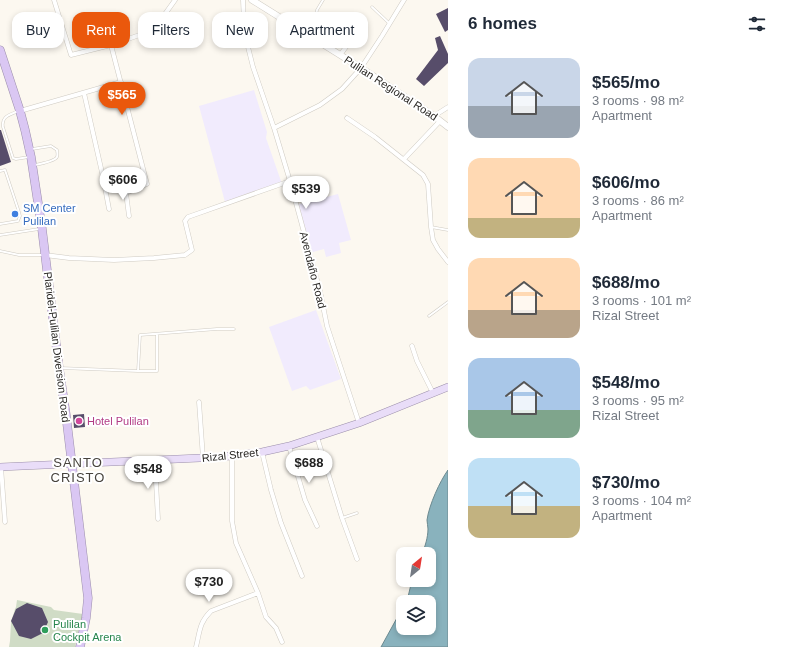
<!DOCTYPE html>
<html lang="en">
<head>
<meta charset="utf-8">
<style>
  :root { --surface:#fff; --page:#f6f6f7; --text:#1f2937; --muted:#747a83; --accent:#ea580c }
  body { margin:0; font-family:Arial,sans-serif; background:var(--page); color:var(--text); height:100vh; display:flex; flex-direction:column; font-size:15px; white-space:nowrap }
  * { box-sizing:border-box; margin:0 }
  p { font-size:13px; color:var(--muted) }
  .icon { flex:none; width:22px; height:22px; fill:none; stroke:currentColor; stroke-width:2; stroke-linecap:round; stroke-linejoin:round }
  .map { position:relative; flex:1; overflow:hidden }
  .drawer { display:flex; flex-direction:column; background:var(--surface); width:340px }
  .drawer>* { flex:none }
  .banner { position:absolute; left:12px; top:12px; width:376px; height:36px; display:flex; gap:8px }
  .needle { width:26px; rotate:30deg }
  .controls { position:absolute; left:396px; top:547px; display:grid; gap:8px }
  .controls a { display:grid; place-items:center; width:40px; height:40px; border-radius:8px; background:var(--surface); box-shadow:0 2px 6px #0003; font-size:20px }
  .price { position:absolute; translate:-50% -34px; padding:0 9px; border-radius:14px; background:#fff; color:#222; font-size:13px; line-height:26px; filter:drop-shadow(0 1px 2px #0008) }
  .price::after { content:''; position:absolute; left:50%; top:24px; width:12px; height:9px; margin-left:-6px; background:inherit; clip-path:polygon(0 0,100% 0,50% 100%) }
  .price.current { background:var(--accent); color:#fff }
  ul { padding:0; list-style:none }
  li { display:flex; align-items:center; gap:12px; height:100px; padding:0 20px }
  li span { display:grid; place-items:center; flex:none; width:112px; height:80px; border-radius:12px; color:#555 }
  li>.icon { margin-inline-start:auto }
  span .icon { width:48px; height:48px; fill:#fffc; stroke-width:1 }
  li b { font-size:17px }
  h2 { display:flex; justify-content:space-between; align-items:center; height:48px; padding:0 20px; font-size:17px }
  .pill { padding:0 14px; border-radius:12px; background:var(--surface); box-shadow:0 2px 6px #0003; font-size:14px; line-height:36px }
  .pill.current { background:var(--accent); color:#fff }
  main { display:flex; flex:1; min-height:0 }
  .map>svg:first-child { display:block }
  .industrial { fill:#f1ebfd }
  .green { fill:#d0dcc6 }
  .water { fill:#89b2bd; stroke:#6c898f }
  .building { fill:#574d6a }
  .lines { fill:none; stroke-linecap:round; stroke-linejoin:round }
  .lane-casing { stroke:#cfcbc3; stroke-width:3 }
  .street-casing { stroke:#cfcbc3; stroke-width:5 }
  .secondary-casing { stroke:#cfcbc3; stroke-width:7 }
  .primary-casing { stroke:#9c8fab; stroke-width:8 }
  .highway-casing { stroke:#9c8fab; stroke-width:9 }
  .lane { stroke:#fff; stroke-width:2 }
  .street { stroke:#fff; stroke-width:4 }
  .secondary { stroke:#fff; stroke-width:6 }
  .primary { stroke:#e9ddf8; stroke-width:7 }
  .highway { stroke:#dac7f3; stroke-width:8 }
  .shop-dot { fill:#3f7fe0; stroke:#fff; stroke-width:1.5 }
  .hotel-dot { fill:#d1479c; stroke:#fff; stroke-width:1.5 }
  .leisure-dot { fill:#2e9e5b; stroke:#fff; stroke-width:1.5 }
  .labels { text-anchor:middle; stroke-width:4; stroke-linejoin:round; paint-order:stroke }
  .street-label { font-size:11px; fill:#2a2825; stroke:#fff }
  .shop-label { font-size:11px; fill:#366cbe; stroke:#fff; text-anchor:start }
  .hotel-label { font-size:11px; fill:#b23c85; stroke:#fff; text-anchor:start }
  .leisure-label { font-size:11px; fill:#27864d; stroke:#fff; text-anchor:start }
  .quarter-label { font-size:13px; letter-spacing:1px; fill:#47433d; stroke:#fff }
</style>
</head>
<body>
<main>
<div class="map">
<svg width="448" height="647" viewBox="0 0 448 647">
  <rect width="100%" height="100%" fill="#fcf8f0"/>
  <path class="industrial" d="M254 90 267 132 266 138 282 184 225 202 199 106Z
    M338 194 351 240 339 243 341 253 326 257 324 249 313 252 307 248 296 205Z
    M316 310 341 379 310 390 306 386 292 391 269 327Z"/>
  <path class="green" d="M17 600 51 607 54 610 83 614 75 647H9L10 641 11 622 15 609 16 607Z"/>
  <path class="water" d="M448 470V647H381L403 607V628H429V602H406L408 597 412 580H429V554H422C425 547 428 537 428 529 428 526 427 523 427 520 429 505 440 481 448 470Z"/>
  <path class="building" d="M448 8V30L445 32 436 14Z
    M440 36 448 54V63L424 86 416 79 438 50 435 38Z
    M0 130H1L11 162 0 166Z
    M84 414 85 427 74 428 73 415Z
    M27 603 42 608 48 622 43 633 31 639 19 636 11 621 16 609Z"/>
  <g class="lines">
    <defs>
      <path id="lane" d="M372 7 390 24
        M312 36 317 10 323 0
        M18 111C10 115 1 116 3 127L13 158 16 159 29 157
        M32 149 51 146 57 150C57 152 58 154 57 157 55 161 40 164 35 165
        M0 171 5 170 19 212 20 216 18 221 0 224
        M431 227 448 230
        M0 235 39 229
        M0 251 19 255H42
        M429 316 448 302
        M61 368 138 371 140 335 217 329H234
        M138 371H157V334
        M342 518 357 513"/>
      <path id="street" d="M54 0 71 55 111 45 148 32 155 28 175 0
        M243 0 244 23 247 43 253 67 274 128 290 181 320 291 327 326 359 423
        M343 24 357 33
        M340 55 361 27
        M84 93 103 177 109 209
        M20 111 121 82
        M434 116 448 107
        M347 118 375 137 423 175 428 184 431 227 433 240 438 249 448 262
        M274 128 320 105 342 89 361 68 382 36 404 0
        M404 159 440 121
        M103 177 126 193 147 184 111 45
        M126 193 129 216
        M45 255 69 258 114 260 154 258 185 255 192 250 185 221 188 217 290 181
        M412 346 417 361 433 393
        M199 402 203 458
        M317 437 342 518 357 559
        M289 446 305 500 317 526
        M262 452 271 490 281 523 302 576
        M232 456V521L236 543 258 593 266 617 276 628 282 642
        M153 460 156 482 158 519
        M1 467 5 522
        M196 647C200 631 199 623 211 611L258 593"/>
      <path id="secondary" d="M252 0 361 68 434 116 448 127"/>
      <path id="primary" d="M0 467 222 457 262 452 289 446 359 423 448 387"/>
      <path id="highway" d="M0 50 20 111 25 130 31 157 42 229 59 368 66 415 88 598 86 618 80 647"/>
    </defs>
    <use href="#lane" class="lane-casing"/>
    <use href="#street" class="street-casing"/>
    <use href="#secondary" class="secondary-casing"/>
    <use href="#primary" class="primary-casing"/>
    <use href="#highway" class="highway-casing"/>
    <use href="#lane" class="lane"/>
    <use href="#street" class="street"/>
    <use href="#secondary" class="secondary"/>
    <use href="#primary" class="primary"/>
    <use href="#highway" class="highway"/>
  </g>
  <circle class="shop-dot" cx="15" cy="214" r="4"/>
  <circle class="hotel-dot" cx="79" cy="421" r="4"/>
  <circle class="leisure-dot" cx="45" cy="630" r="4"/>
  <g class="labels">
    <g class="street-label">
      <text transform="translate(391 88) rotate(33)" y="4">Pulilan Regional Road</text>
      <text transform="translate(313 270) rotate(76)" y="4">Avendaño Road</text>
      <text transform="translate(57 347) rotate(83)" y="4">Plaridel-Pulilan Diversion Road</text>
      <text transform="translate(230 455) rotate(-6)" y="4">Rizal Street</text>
    </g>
    <g class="shop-label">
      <text x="23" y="212">SM Center<tspan x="23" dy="13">Pulilan</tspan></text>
    </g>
    <g class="hotel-label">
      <text x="87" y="425">Hotel Pulilan</text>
    </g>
    <g class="leisure-label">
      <text x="53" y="628">Pulilan<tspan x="53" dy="13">Cockpit Arena</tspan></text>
    </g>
    <g class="quarter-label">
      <text x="78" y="467">SANTO<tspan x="78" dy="15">CRISTO</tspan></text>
    </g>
  </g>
</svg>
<div class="controls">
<a><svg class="needle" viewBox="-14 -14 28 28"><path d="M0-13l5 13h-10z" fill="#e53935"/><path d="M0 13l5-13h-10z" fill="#747a83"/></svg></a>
<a><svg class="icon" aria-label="layers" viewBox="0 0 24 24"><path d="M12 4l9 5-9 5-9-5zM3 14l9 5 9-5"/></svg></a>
</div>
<b class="price current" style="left:122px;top:116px">$565</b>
<b class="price" style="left:123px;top:201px">$606</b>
<b class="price" style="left:306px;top:210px">$539</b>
<b class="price" style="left:309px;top:484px">$688</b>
<b class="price" style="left:148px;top:490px">$548</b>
<b class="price" style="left:209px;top:603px">$730</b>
<div class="banner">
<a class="pill">Buy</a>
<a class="pill current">Rent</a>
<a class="pill">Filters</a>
<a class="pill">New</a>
<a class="pill">Apartment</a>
</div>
</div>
<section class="drawer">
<h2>6 homes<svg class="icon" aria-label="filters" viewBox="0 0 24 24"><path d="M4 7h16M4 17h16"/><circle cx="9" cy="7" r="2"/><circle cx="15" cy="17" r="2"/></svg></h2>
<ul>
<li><span style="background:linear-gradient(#c9d6e8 60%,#9aa5b1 0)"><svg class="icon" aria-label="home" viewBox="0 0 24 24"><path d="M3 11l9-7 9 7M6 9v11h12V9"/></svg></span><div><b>$565/mo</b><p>3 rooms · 98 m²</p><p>Apartment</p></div></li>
<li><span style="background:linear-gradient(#ffd9b3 75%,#c2b280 0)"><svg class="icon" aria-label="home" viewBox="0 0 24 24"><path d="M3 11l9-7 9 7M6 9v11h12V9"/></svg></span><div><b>$606/mo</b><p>3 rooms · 86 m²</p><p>Apartment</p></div></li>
<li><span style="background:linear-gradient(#ffd9b3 65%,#b9a48a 0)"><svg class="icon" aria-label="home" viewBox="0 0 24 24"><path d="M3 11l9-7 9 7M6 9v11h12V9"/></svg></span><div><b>$688/mo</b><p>3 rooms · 101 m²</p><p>Rizal Street</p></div></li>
<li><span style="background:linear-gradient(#a9c7e8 65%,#7fa58c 0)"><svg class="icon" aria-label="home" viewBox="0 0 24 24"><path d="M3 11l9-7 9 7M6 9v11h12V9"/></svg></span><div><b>$548/mo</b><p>3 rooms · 95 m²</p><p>Rizal Street</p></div></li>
<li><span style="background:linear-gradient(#bfe0f5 60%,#c2b280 0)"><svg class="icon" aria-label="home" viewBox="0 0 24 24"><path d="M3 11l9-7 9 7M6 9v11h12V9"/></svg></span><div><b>$730/mo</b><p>3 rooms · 104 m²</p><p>Apartment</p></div></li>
</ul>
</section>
</main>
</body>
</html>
